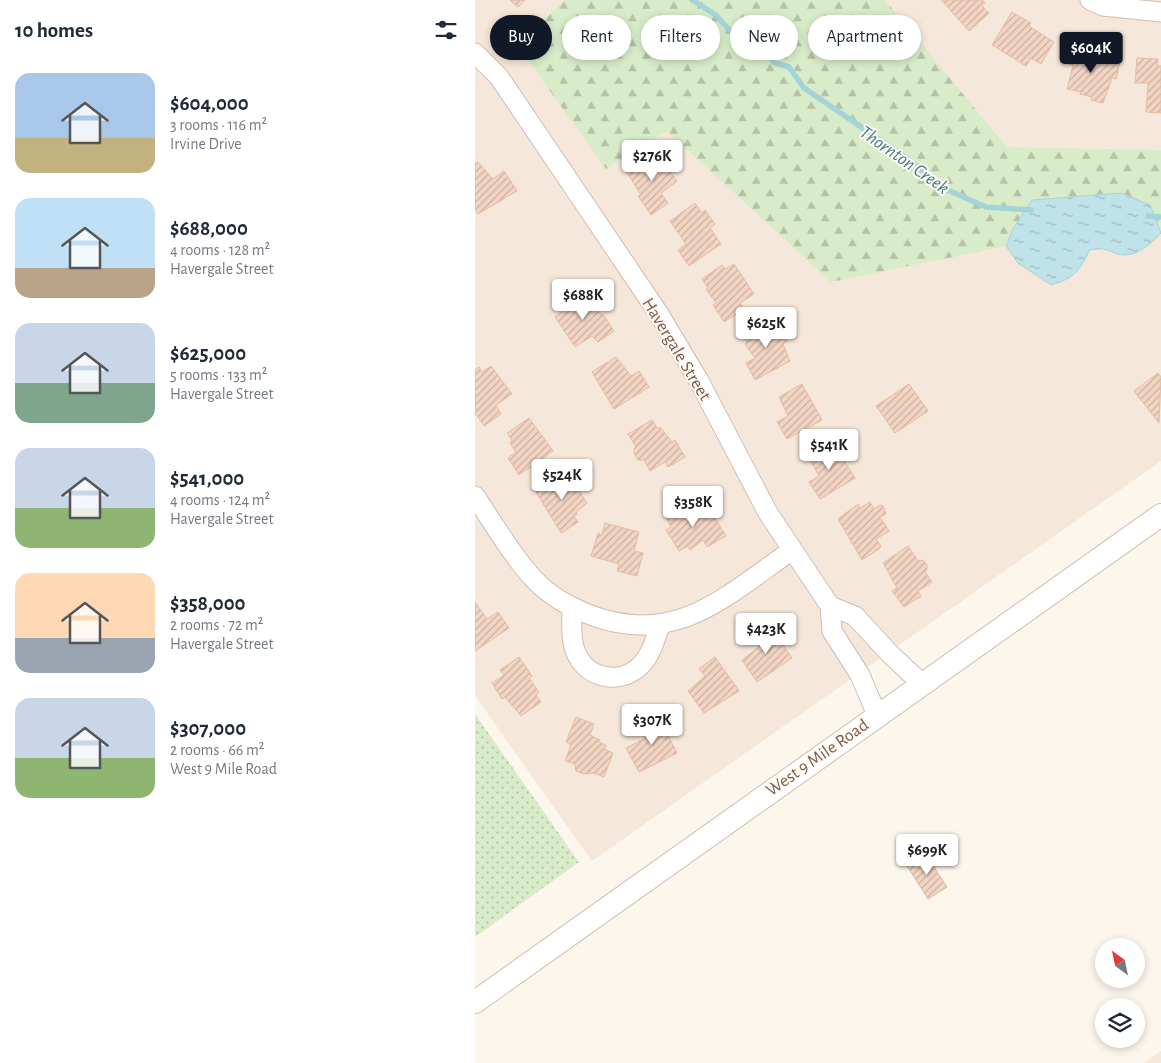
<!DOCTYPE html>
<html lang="en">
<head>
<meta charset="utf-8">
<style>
  :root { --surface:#fff; --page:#f2f2f3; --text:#1f2937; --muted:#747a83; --accent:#111827 }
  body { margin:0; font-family:"Alegreya Sans",sans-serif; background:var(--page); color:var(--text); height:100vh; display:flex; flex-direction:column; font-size:19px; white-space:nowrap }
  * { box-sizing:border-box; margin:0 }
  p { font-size:16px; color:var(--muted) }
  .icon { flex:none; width:28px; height:28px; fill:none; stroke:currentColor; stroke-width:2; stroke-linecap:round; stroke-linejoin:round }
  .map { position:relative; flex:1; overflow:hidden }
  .drawer { display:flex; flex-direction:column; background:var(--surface); width:475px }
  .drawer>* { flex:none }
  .hud { position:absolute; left:15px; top:15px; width:475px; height:45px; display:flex; gap:10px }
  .needle { width:32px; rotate:327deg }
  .fabs { position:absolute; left:620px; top:938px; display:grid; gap:10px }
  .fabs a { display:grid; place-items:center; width:50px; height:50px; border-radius:50%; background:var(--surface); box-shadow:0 2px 8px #0003; font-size:25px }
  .price { position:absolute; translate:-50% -42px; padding:0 11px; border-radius:5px; background:#fff; color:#222; font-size:16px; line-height:32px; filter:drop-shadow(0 1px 2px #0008) }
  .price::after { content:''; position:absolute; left:50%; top:30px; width:15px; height:11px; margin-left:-8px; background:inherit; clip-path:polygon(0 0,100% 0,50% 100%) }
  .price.on { background:var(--accent); color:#fff }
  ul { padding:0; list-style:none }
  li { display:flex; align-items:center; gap:15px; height:125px; padding:0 15px }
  li span { display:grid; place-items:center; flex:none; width:140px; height:100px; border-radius:15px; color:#555 }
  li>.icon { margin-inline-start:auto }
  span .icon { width:60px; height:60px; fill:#fffc; stroke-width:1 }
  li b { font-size:21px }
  h2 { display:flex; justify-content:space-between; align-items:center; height:60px; padding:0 15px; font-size:21px }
  .chip { padding:0 18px; border-radius:22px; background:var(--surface); box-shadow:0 2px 8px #0003; font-size:18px; line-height:45px }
  .chip.on { background:var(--accent); color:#fff }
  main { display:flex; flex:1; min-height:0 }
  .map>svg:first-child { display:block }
  .residential { fill:#f5e8da }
  .forest { fill:url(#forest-firs) }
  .park { fill:url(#park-dots) }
  .water { fill:url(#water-ripples); stroke:#a5d3da }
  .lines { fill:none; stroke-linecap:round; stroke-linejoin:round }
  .stream { stroke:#a5d3da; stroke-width:5.5 }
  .building { fill:url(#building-hatch); stroke:#e6bba3 }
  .minor-casing { stroke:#d1beb0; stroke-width:21 }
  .tertiary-casing { stroke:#d1beb0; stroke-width:24 }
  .minor { stroke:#fff; stroke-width:19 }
  .tertiary { stroke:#fff; stroke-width:22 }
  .labels { text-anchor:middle; stroke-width:4; stroke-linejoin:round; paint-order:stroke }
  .street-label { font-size:18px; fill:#7a5c4d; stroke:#fffaf3 }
  .water-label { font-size:19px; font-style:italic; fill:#437c86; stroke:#fffaf3 }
</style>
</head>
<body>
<main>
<section class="drawer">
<h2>10 homes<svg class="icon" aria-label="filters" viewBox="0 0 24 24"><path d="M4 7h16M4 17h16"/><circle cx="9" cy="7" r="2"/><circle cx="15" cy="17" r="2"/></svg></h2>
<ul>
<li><span style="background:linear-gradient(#a9c7e8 65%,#c2b280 0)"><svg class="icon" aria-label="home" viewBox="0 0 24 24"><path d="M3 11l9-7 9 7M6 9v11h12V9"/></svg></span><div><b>$604,000</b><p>3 rooms · 116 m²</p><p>Irvine Drive</p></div></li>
<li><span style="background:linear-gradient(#bfe0f5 70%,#b9a48a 0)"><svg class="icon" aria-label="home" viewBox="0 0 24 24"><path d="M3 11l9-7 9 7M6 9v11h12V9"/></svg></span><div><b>$688,000</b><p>4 rooms · 128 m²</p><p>Havergale Street</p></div></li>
<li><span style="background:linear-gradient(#c9d6e8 60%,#7fa58c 0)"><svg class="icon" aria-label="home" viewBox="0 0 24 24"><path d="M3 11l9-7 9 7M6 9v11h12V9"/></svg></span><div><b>$625,000</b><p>5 rooms · 133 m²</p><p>Havergale Street</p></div></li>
<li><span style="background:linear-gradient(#c9d6e8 60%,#8fb573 0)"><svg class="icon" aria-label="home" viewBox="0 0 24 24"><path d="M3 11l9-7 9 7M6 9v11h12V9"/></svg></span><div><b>$541,000</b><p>4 rooms · 124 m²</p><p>Havergale Street</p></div></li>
<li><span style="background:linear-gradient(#ffd9b3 65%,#9aa5b1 0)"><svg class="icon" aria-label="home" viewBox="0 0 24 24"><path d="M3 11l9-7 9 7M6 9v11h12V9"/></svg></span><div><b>$358,000</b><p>2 rooms · 72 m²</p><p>Havergale Street</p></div></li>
<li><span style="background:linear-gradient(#c9d6e8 60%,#8fb573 0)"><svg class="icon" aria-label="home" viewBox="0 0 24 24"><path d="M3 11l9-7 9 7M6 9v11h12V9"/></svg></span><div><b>$307,000</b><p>2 rooms · 66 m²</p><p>West 9 Mile Road</p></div></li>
</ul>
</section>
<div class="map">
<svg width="686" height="1063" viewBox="0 0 686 1063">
  <defs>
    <pattern id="forest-firs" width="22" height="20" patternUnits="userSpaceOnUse" patternTransform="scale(1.25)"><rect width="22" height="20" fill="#d8ecc9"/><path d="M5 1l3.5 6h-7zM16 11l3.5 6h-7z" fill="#b4c2a5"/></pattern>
    <pattern id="park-dots" width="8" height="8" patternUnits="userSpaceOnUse" patternTransform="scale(1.25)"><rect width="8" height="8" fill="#d8ecc9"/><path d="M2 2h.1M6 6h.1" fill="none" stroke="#b4c2a5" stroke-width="1.8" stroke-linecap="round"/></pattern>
    <pattern id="water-ripples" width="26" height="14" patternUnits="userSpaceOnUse" patternTransform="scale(1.25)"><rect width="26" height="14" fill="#bfe3e8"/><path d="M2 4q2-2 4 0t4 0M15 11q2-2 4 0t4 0" fill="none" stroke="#a0bbbe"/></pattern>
    <pattern id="building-hatch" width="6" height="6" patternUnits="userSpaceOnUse" patternTransform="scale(1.25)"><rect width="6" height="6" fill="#f3d5c3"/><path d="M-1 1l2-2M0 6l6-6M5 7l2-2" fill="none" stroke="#cab0a1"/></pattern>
  </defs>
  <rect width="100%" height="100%" fill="#fdf6ec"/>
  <path class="residential" d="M0 0H686V461L117 861 0 696Z
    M686 1051V1063H669Z"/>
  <path class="forest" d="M90 0H410L532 147 686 150V233L675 205 646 193 583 199 538 229 531 246 356 282 192 131 131 169 42 45Z"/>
  <path class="park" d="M0 714 104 862 0 937Z"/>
  <path class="water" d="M646 193 675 205 686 233C678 242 662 256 649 255 634 254 635 246 615 250 604 271 600 278 576 285L543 263 531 246 538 229 557 200Z"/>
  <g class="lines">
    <path class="stream" d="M217 0 241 15 255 31 283 44 300 63 314 67 329 88 430 157 468 188 511 207 556 210
      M673 216 686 217"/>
  </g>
  <path class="building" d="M35 0H50L43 7Z
    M466 0H507L510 3 507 6 514 13 494 31Z
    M537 12 556 23 554 26 579 42 566 64 556 58 551 66 517 45Z
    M599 45 619 50 617 56 645 62 641 79 637 78 628 103 616 100 617 97 605 94 606 92 592 89 598 65 594 64Z
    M662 58 683 59 682 66H686V113L671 112 673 83H660Z
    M182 154 202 181 186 193 193 203 176 215 163 196 166 195 151 171 170 157 172 161Z
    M3 162 18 179 29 171 42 191 3 214 0 209V164Z
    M220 203 227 213 230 210 240 224 235 228 246 244 214 266 203 250 211 244 195 221Z
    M259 264 279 294 265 303 269 309 249 322 238 305 241 303 231 289 233 288 227 279 247 265 250 269Z
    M108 293 126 315 128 314 139 331 123 342 117 336 100 347 80 317 90 310 87 306Z
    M296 318 312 341 308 344 315 361 280 380 271 363 280 358 270 344 272 343 267 334Z
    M141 357 156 376 164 371 174 387 139 409 117 372Z
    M16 366 37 394 21 405 26 414 9 426 0 413V370L4 367 7 372Z
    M683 373 686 377 684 423 659 391Z
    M327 384 347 420 312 439 302 422 313 416 304 397Z
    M434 384 453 411 420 433 401 406Z
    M54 418 78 451 44 475 33 458 41 452 35 443 37 440 32 433Z
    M177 420 183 429 185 427 197 442 200 440 210 457 193 467 190 462 175 471 169 460H163L159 453V448L161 447 153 434Z
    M358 443 380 478 345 499 334 482 344 476 333 457Z
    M93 474 112 503 101 512 102 514 99 516 103 522 86 533 61 492 80 477 83 480Z
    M219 501 230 518 238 515 251 536 232 547 228 540 215 550 213 546 204 551 191 530 196 527 191 518 198 511 199 513Z
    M395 502 399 509 405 505 408 506 411 514 405 517 414 531 401 539 406 546 404 549 387 560 363 519 383 504 385 508Z
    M130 523 164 532 159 551 168 553 162 576 142 571 144 564 116 556 123 533 127 535Z
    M433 546 443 561 448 560 453 567 450 572 457 582 443 591 446 596 429 607 417 591 422 588 408 563Z
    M0 602 12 619 23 612 34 628 0 651Z
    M294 625 317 658 282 682 267 660 285 646 277 636Z
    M44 657 57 676 54 678 64 692 61 695 66 702 46 716 30 697 27 699 17 683 29 675 25 670Z
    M240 657 264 691 229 713 213 691 230 676 224 669Z
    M183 716 202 753 164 772 151 748 171 738 164 726Z
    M101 717 119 724 115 735 125 740 124 742 131 745 129 749 138 753 129 777 119 773 109 774 101 771 100 764 90 761 96 745 91 742Z
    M459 853 461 857 457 860 461 866 459 867 472 887 453 899 432 866 449 855 453 856Z"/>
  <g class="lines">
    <defs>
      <path id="minor" d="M615 0 628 6 686 12
        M0 53 24 77 184 314 224 381 293 513 355 606 357 631 385 675 402 715
        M0 496C17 521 37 556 57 577 75 597 96 608 121 617 203 645 252 595 316 551
        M355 606 380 616 415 654 446 683
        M97 609C97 623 95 641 102 655 114 680 148 685 167 664 177 653 180 639 185 625"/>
      <path id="tertiary" d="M0 1002 686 515"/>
    </defs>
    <use href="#minor" class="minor-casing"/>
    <use href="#tertiary" class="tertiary-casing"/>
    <use href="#minor" class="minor"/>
    <use href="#tertiary" class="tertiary"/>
  </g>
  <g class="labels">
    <g class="street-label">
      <text transform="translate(202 349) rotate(59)" y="6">Havergale Street</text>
      <text transform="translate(342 757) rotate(-35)" y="6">West 9 Mile Road</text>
    </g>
    <g class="water-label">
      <text transform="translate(430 159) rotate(35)" y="7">Thornton Creek</text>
    </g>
  </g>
</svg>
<div class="fabs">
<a><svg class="needle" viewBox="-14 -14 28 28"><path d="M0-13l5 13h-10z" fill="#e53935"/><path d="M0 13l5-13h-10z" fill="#747a83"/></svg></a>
<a><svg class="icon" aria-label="layers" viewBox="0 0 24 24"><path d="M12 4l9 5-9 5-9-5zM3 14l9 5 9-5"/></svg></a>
</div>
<b class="price on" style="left:616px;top:74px">$604K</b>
<b class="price" style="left:177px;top:182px">$276K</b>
<b class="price" style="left:108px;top:321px">$688K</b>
<b class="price" style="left:291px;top:349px">$625K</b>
<b class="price" style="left:354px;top:471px">$541K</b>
<b class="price" style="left:87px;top:501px">$524K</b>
<b class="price" style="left:218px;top:528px">$358K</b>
<b class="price" style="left:291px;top:655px">$423K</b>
<b class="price" style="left:177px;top:746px">$307K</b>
<b class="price" style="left:452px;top:876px">$699K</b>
<div class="hud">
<a class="chip on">Buy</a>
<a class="chip">Rent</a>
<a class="chip">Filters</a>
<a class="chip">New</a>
<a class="chip">Apartment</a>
</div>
</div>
</main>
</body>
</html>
